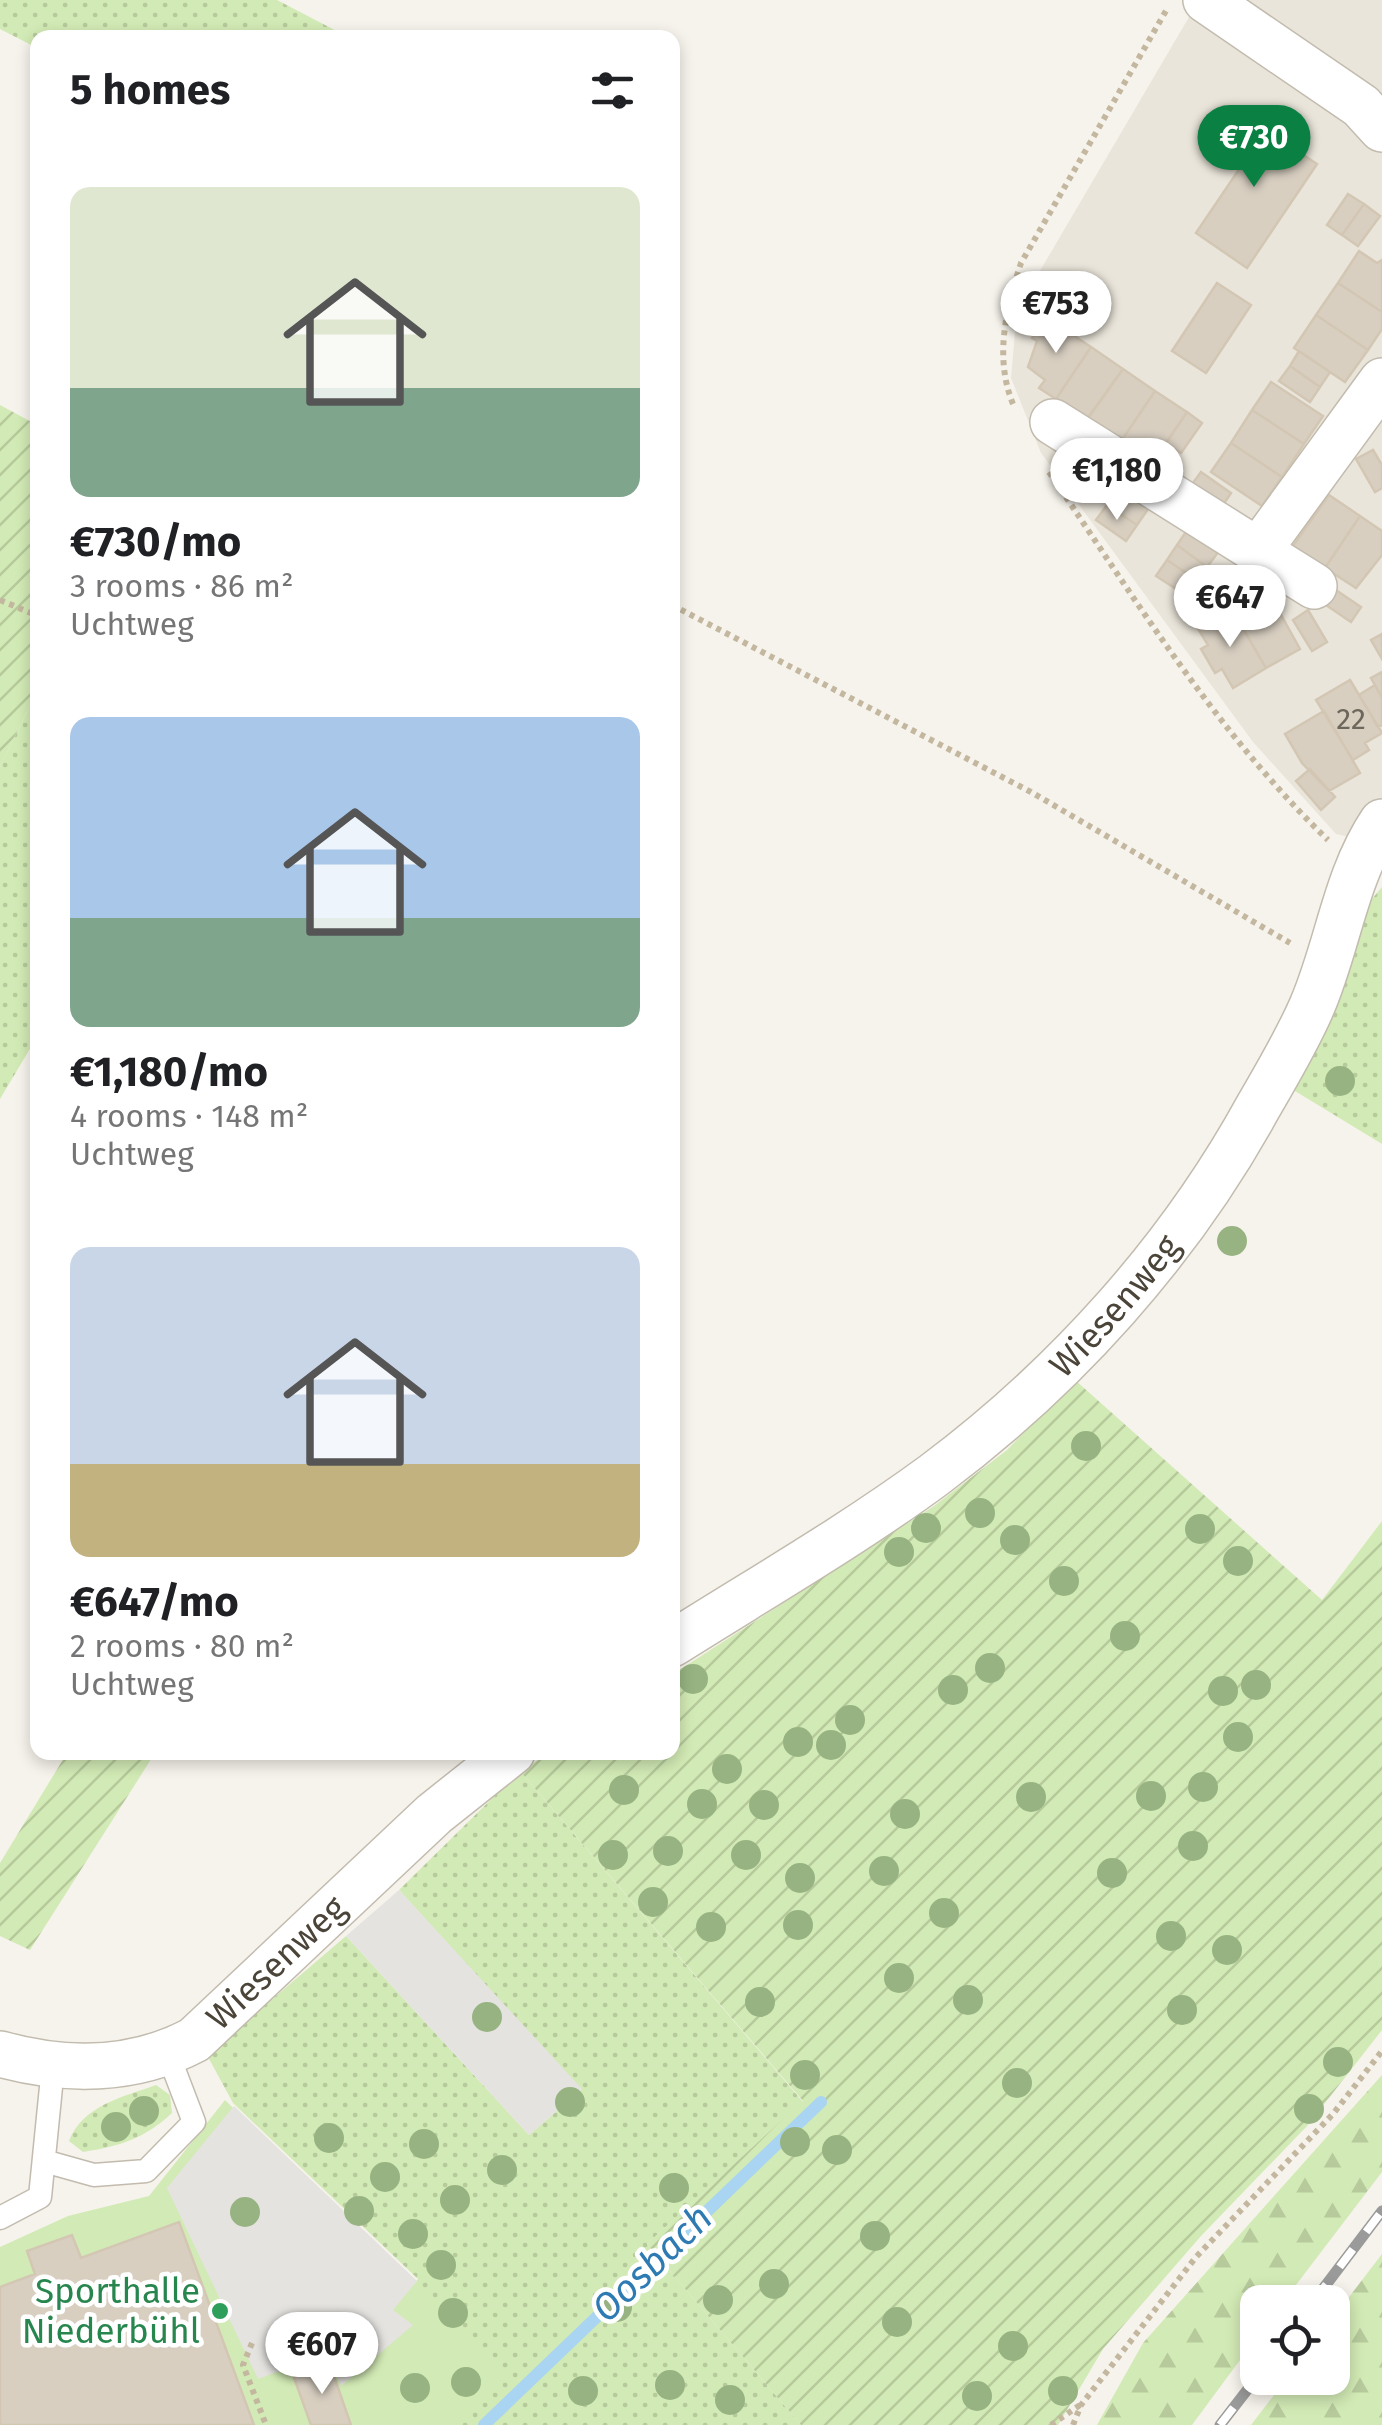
<!DOCTYPE html>
<html lang="en">
<head>
<meta charset="utf-8">
<style>
  :root { --surface:#fff; --page:#f2f2f2; --text:#202124; --muted:#757577; --accent:#0b8043 }
  body { margin:0; font-family:"Fira Sans",sans-serif; background:var(--page); color:var(--text); height:100vh; display:flex; flex-direction:column; font-size:38px; white-space:nowrap }
  * { box-sizing:border-box; margin:0 }
  p { font-size:32px; color:var(--muted) }
  .icon { flex:none; width:55px; height:55px; fill:none; stroke:currentColor; stroke-width:2; stroke-linecap:round; stroke-linejoin:round }
  .map { position:relative; flex:1; overflow:hidden }
  .side { position:absolute; left:30px; top:30px; width:650px; height:1730px; display:flex; flex-direction:column; background:var(--surface); border-radius:20px; box-shadow:0 5px 15px #0003 }
  .side>* { flex:none }
  .tools { position:absolute; left:1240px; top:2285px; display:grid; gap:20px }
  .tools a { display:grid; place-items:center; width:110px; height:110px; border-radius:20px; background:var(--surface); box-shadow:0 5px 15px #0003; font-size:50px }
  .price { position:absolute; translate:-50% -85px; padding:0 22px; border-radius:35px; background:#fff; color:#222; font-size:32px; line-height:65px; filter:drop-shadow(0 2px 5px #0008) }
  .price::after { content:''; position:absolute; left:50%; top:60px; width:30px; height:22px; margin-left:-15px; background:inherit; clip-path:polygon(0 0,100% 0,50% 100%) }
  .price.current { background:var(--accent); color:#fff }
  ul { padding:0; list-style:none }
  li { display:grid; align-content:center; gap:20px; height:530px; padding:0 40px }
  li span { display:grid; place-items:center; height:310px; border-radius:20px; color:#555 }
  li>.icon { margin-inline-start:auto }
  span .icon { width:180px; height:180px; fill:#fffc; stroke-width:1 }
  li b { font-size:42px }
  h2 { display:flex; justify-content:space-between; align-items:center; height:120px; padding:0 40px; font-size:42px }
  .map>svg:first-child { display:block }
  .residential { fill:#eae5da }
  .grass { fill:url(#grass-dots) }
  .forest { fill:url(#forest-firs) }
  .garden { fill:url(#garden-furrows) }
  .pitch { fill:#d2eab5 }
  .parking { fill:#e5e3e0 }
  .lines { fill:none; stroke-linecap:round; stroke-linejoin:round }
  .stream { stroke:#a9d4f2; stroke-width:12 }
  .building { fill:#d8cfc1; stroke:#d3c7b4; stroke-width:2.5 }
  .lane-casing { stroke:#c2bbae; stroke-width:25 }
  .street-casing { stroke:#c2bbae; stroke-width:48 }
  .path { stroke:#c4b79f; stroke-width:6; stroke-dasharray:5 5; stroke-linecap:butt }
  .lane { stroke:#fff; stroke-width:22 }
  .street { stroke:#fff; stroke-width:45 }
  .rail-casing { stroke:#9a9a9a; stroke-width:11 }
  .rail { stroke:#fff; stroke-width:8; stroke-dasharray:22; stroke-linecap:butt }
  .tree { fill:#97b381 }
  .leisure-dot { fill:#2e9e5b; stroke:#fff; stroke-width:4 }
  .labels { text-anchor:middle; stroke-width:9; stroke-linejoin:round; paint-order:stroke }
  .number-label { font-size:30px; fill:#6e675b }
  .street-label { font-size:35px; fill:#4b4439; stroke:#fff }
  .leisure-label { font-size:35px; fill:#27864d; stroke:#fff; text-anchor:end }
  .water-label { font-size:38px; font-style:italic; fill:#2e7ab2; stroke:#fff }
</style>
</head>
<body>
<div class="map">
<svg width="1382" height="2425" viewBox="0 0 1382 2425">
  <defs>
    <pattern id="grass-dots" width="8" height="8" patternUnits="userSpaceOnUse" patternTransform="scale(2.5)"><rect width="8" height="8" fill="#d2eab5"/><path d="M2 2h.1M6 6h.1" fill="none" stroke="#b6ca9c" stroke-width="1.8" stroke-linecap="round"/></pattern>
    <pattern id="forest-firs" width="22" height="20" patternUnits="userSpaceOnUse" patternTransform="scale(2.5)"><rect width="22" height="20" fill="#d2eab5"/><path d="M5 1l3.5 6h-7zM16 11l3.5 6h-7z" fill="#b6ca9c"/></pattern>
    <pattern id="garden-furrows" width="10" height="10" patternUnits="userSpaceOnUse" patternTransform="scale(2.5)"><rect width="10" height="10" fill="#d2eab5"/><path d="M-1 1l2-2M0 10L10 0M9 11l2-2" fill="none" stroke="#b6ca9c"/></pattern>
  </defs>
  <rect width="100%" height="100%" fill="#f6f3ec"/>
  <path class="residential" d="M1199 0H1382V844L1336 834 1253 742 1041 453 1011 378 1017 310Z"/>
  <path class="grass" d="M0 0H277L348 37 38 38 37 48 0 29Z
    M37 691V1037L0 1099V767Z
    M1382 887V1144L1295 1091 1366 906Z
    M520 1771 803 2102 647 2244 801 2425H450L393 2309 418 2279 233 2103 207 2055 346 1936 529 2135 581 2090 399 1890Z
    M156 2085 170 2095 172 2113C144 2139 120 2146 83 2152L69 2141C83 2105 123 2097 156 2085Z"/>
  <path class="forest" d="M1382 2075V2172L1283 2302H1258L1257 2337 1192 2425H1097L1143 2343Z
    M1382 2254V2425H1251L1287 2378H1332L1333 2318Z"/>
  <path class="garden" d="M0 405 37 425V691L0 767Z
    M1075 1380 1322 1600 1382 1521V2030L1307 2126 1201 2236 1103 2349 1058 2425H801L647 2244 803 2101 520 1771 549 1753 672 1752 673 1674 934 1506 1007 1450Z
    M67 1753H155L30 1950 0 1936V1863Z"/>
  <path class="pitch" d="M225 2100 504 2374 455 2425H0V2247L68 2216 149 2196Z"/>
  <path class="parking" d="M399 1890 582 2089 529 2135 346 1936Z
    M234 2106 417 2281 393 2310 413 2325 341 2386 328 2353 258 2379 167 2188Z"/>
  <g class="lines">
    <path class="stream" d="M484 2425 821 2102"/>
  </g>
  <path class="building" d="M1240 113 1317 164 1247 268 1196 233 1242 165 1216 147Z
    M1348 194 1364 204 1342 235 1327 225Z
    M1364 204 1380 216 1358 246 1342 235Z
    M1359 251 1377 263 1382 260V312L1338 283Z
    M1217 283 1251 305 1206 373 1172 351Z
    M1338 283 1382 312V329L1368 350 1316 315Z
    M1316 315 1368 350 1345 382 1294 348Z
    M1046 317 1091 347 1056 399 1039 388 1045 380 1028 367 1037 341 1032 338Z
    M1091 347 1123 369 1082 427 1071 410 1056 399Z
    M1299 351 1330 372 1320 387 1290 366Z
    M1290 366 1320 387 1310 402 1279 381Z
    M1123 369 1155 391 1116 449 1086 420Z
    M1271 382 1323 416 1304 444 1252 410Z
    M1155 391 1187 412 1152 464 1116 449Z
    M1252 410 1304 444 1282 477 1231 443Z
    M1187 412 1202 423 1181 453 1166 443Z
    M1231 443 1282 477 1262 506 1211 472Z
    M1373 450 1382 465V488L1375 492 1356 459Z
    M1201 472 1231 493 1221 508 1190 487Z
    M1117 489 1148 509 1137 525 1107 505Z
    M1329 495 1360 516 1325 568 1293 546Z
    M1107 505 1137 525 1126 541 1096 520Z
    M1360 516 1382 531V555L1356 588 1325 568Z
    M1188 529 1219 551 1207 567 1177 545Z
    M1177 545 1207 567 1198 581 1167 560Z
    M1167 560 1198 581 1187 596 1156 576Z
    M1330 586 1361 607 1351 622 1320 601Z
    M1270 595 1300 649 1266 668 1231 608 1250 598 1254 605Z
    M1308 610 1327 642 1312 651 1293 620Z
    M1235 614 1266 668 1233 688 1222 669 1215 673 1201 649 1208 645 1197 627 1216 616 1220 623Z
    M1382 634V659L1371 640Z
    M1382 672V698L1371 678Z
    M1350 680 1382 733 1365 743 1369 750 1353 760 1316 700Z
    M1375 685 1382 698V725L1378 727 1359 695Z
    M1324 711 1360 773 1329 791 1302 763 1285 734Z
    M1310 769 1335 797 1321 810 1296 781Z
    M179 2222 254 2425H0V2287L35 2274 27 2251 72 2235 81 2258Z
    M329 2362 351 2425H311L293 2375Z"/>
  <g class="lines">
    <defs>
      <path id="lane" d="M44 2161 94 2175 146 2171 194 2122 168 2054
        M0 2218 40 2197 53 2067"/>
      <g id="street">
        <path d="M1206 0 1361 106 1382 129"/>
        <path d="M1053 422 1258 551 1382 381"/>
        <path d="M1258 551 1314 586"/>
        <path id="s1" d="M672 1644C759 1589 851 1536 934 1475 1065 1377 1179 1251 1258 1107 1277 1074 1297 1041 1312 1006 1338 946 1345 877 1382 822"/>
        <path id="s2" d="M0 2054C65 2072 133 2072 194 2040L434 1814 512 1752"/>
      </g>
    </defs>
    <use href="#lane" class="lane-casing"/>
    <use href="#street" class="street-casing"/>
    <path class="path" d="M1013 404C994 358 1006 308 1021 263L1167 9
      M1049 472C1136 600 1216 732 1328 840
      M0 600 38 616
      M672 605 1031 792 1290 943
      M252 2343 243 2365 266 2425
      M1051 2425 1080 2405
      M1073 2425 1081 2405 1196 2257 1333 2114 1382 2051"/>
    <use href="#lane" class="lane"/>
    <use href="#street" class="street"/>
    <defs>
      <path id="rail" d="M1313 2302 1382 2211
        M1220 2425 1258 2376"/>
    </defs>
    <use href="#rail" class="rail-casing"/>
    <use href="#rail" class="rail"/>
  </g>
  <g class="tree">
    <circle cx="1340" cy="1081" r="15"/>
    <circle cx="1232" cy="1241" r="15"/>
    <circle cx="1086" cy="1446" r="15"/>
    <circle cx="980" cy="1513" r="15"/>
    <circle cx="926" cy="1528" r="15"/>
    <circle cx="1200" cy="1529" r="15"/>
    <circle cx="1015" cy="1540" r="15"/>
    <circle cx="899" cy="1552" r="15"/>
    <circle cx="1238" cy="1561" r="15"/>
    <circle cx="1064" cy="1581" r="15"/>
    <circle cx="1125" cy="1636" r="15"/>
    <circle cx="990" cy="1668" r="15"/>
    <circle cx="693" cy="1679" r="15"/>
    <circle cx="1256" cy="1685" r="15"/>
    <circle cx="953" cy="1690" r="15"/>
    <circle cx="1223" cy="1691" r="15"/>
    <circle cx="850" cy="1720" r="15"/>
    <circle cx="1238" cy="1737" r="15"/>
    <circle cx="798" cy="1742" r="15"/>
    <circle cx="831" cy="1745" r="15"/>
    <circle cx="727" cy="1769" r="15"/>
    <circle cx="1203" cy="1787" r="15"/>
    <circle cx="624" cy="1790" r="15"/>
    <circle cx="1151" cy="1796" r="15"/>
    <circle cx="1031" cy="1797" r="15"/>
    <circle cx="702" cy="1804" r="15"/>
    <circle cx="764" cy="1805" r="15"/>
    <circle cx="905" cy="1814" r="15"/>
    <circle cx="1193" cy="1846" r="15"/>
    <circle cx="668" cy="1851" r="15"/>
    <circle cx="613" cy="1855" r="15"/>
    <circle cx="746" cy="1855" r="15"/>
    <circle cx="884" cy="1871" r="15"/>
    <circle cx="1112" cy="1873" r="15"/>
    <circle cx="800" cy="1878" r="15"/>
    <circle cx="653" cy="1902" r="15"/>
    <circle cx="944" cy="1913" r="15"/>
    <circle cx="798" cy="1925" r="15"/>
    <circle cx="711" cy="1927" r="15"/>
    <circle cx="1171" cy="1936" r="15"/>
    <circle cx="1227" cy="1950" r="15"/>
    <circle cx="899" cy="1978" r="15"/>
    <circle cx="968" cy="2000" r="15"/>
    <circle cx="760" cy="2002" r="15"/>
    <circle cx="1182" cy="2010" r="15"/>
    <circle cx="487" cy="2017" r="15"/>
    <circle cx="1338" cy="2062" r="15"/>
    <circle cx="805" cy="2075" r="15"/>
    <circle cx="1017" cy="2083" r="15"/>
    <circle cx="570" cy="2102" r="15"/>
    <circle cx="1309" cy="2109" r="15"/>
    <circle cx="144" cy="2111" r="15"/>
    <circle cx="116" cy="2127" r="15"/>
    <circle cx="329" cy="2138" r="15"/>
    <circle cx="795" cy="2142" r="15"/>
    <circle cx="424" cy="2144" r="15"/>
    <circle cx="837" cy="2150" r="15"/>
    <circle cx="502" cy="2170" r="15"/>
    <circle cx="385" cy="2177" r="15"/>
    <circle cx="674" cy="2188" r="15"/>
    <circle cx="455" cy="2200" r="15"/>
    <circle cx="359" cy="2211" r="15"/>
    <circle cx="245" cy="2212" r="15"/>
    <circle cx="413" cy="2234" r="15"/>
    <circle cx="875" cy="2236" r="15"/>
    <circle cx="441" cy="2265" r="15"/>
    <circle cx="774" cy="2284" r="15"/>
    <circle cx="718" cy="2300" r="15"/>
    <circle cx="617" cy="2307" r="15"/>
    <circle cx="453" cy="2313" r="15"/>
    <circle cx="897" cy="2322" r="15"/>
    <circle cx="1013" cy="2346" r="15"/>
    <circle cx="466" cy="2382" r="15"/>
    <circle cx="670" cy="2385" r="15"/>
    <circle cx="415" cy="2388" r="15"/>
    <circle cx="583" cy="2391" r="15"/>
    <circle cx="1063" cy="2391" r="15"/>
    <circle cx="977" cy="2396" r="15"/>
    <circle cx="730" cy="2400" r="15"/>
  </g>
  <circle class="leisure-dot" cx="220" cy="2311" r="10"/>
  <g class="labels">
    <g class="number-label">
      <text x="1351" y="729">22</text>
    </g>
    <g class="street-label">
      <text dy="12" stroke="none"><textPath href="#s1" startOffset="560">Wiesenweg</textPath></text>
      <text dy="12" stroke="none"><textPath href="#s2" startOffset="312">Wiesenweg</textPath></text>
    </g>
    <g class="leisure-label">
      <text x="200" y="2303">Sporthalle<tspan x="200" dy="40">Niederbühl</tspan></text>
    </g>
    <g class="water-label">
      <text transform="translate(652 2263) rotate(-44)" y="13">Oosbach</text>
    </g>
  </g>
</svg>
<div class="tools">
<a><svg class="icon" aria-label="locate" viewBox="0 0 24 24"><circle cx="12" cy="12" r="6"/><path d="M12 2v4M12 18v4M2 12h4M18 12h4"/></svg></a>
</div>
<b class="price current" style="left:1254px;top:190px">€730</b>
<b class="price" style="left:1056px;top:356px">€753</b>
<b class="price" style="left:1117px;top:523px">€1,180</b>
<b class="price" style="left:1230px;top:650px">€647</b>
<b class="price" style="left:322px;top:2397px">€607</b>
<section class="side">
<h2>5 homes<svg class="icon" aria-label="filters" viewBox="0 0 24 24"><path d="M4 7h16M4 17h16"/><circle cx="9" cy="7" r="2"/><circle cx="15" cy="17" r="2"/></svg></h2>
<ul>
<li><span style="background:linear-gradient(#dfe7d0 65%,#7fa58c 0)"><svg class="icon" aria-label="home" viewBox="0 0 24 24"><path d="M3 11l9-7 9 7M6 9v11h12V9"/></svg></span><div><b>€730/mo</b><p>3 rooms · 86 m²</p><p>Uchtweg</p></div></li>
<li><span style="background:linear-gradient(#a9c7e8 65%,#7fa58c 0)"><svg class="icon" aria-label="home" viewBox="0 0 24 24"><path d="M3 11l9-7 9 7M6 9v11h12V9"/></svg></span><div><b>€1,180/mo</b><p>4 rooms · 148 m²</p><p>Uchtweg</p></div></li>
<li><span style="background:linear-gradient(#c9d6e8 70%,#c2b280 0)"><svg class="icon" aria-label="home" viewBox="0 0 24 24"><path d="M3 11l9-7 9 7M6 9v11h12V9"/></svg></span><div><b>€647/mo</b><p>2 rooms · 80 m²</p><p>Uchtweg</p></div></li>
</ul>
</section>
</div>
</body>
</html>
